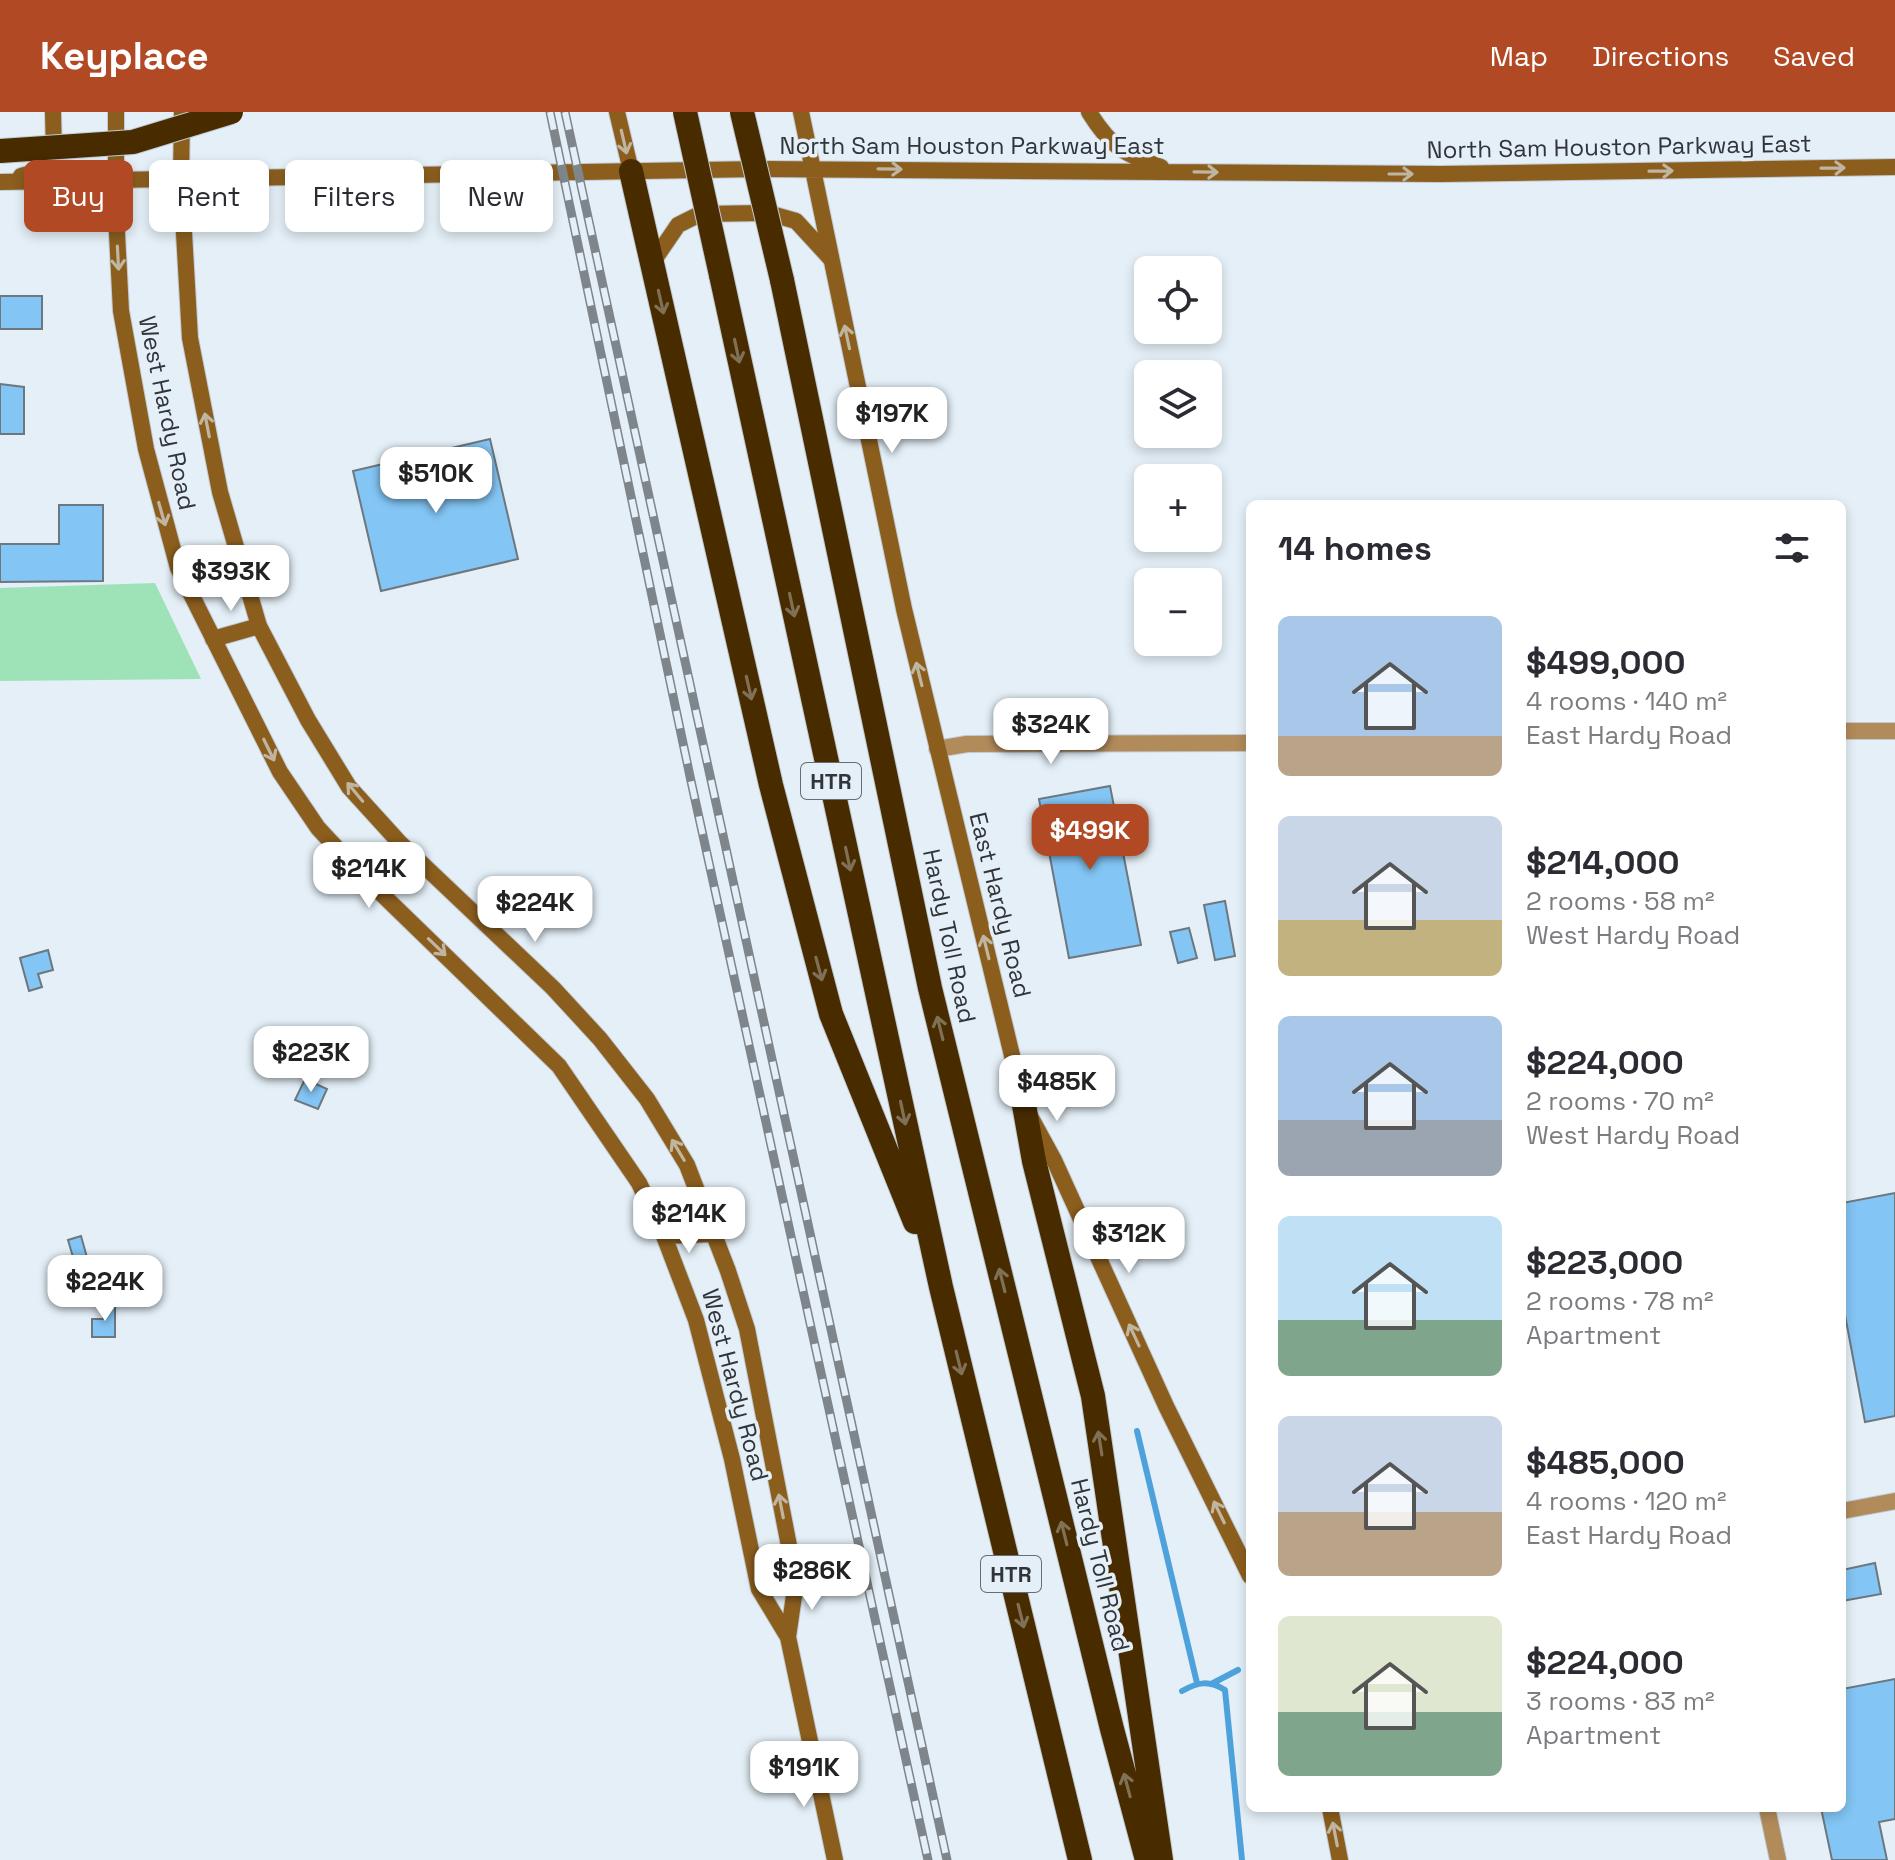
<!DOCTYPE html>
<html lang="en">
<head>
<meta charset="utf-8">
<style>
  :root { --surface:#fff; --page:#f7f7f7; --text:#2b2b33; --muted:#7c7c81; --accent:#b14925 }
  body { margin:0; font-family:"Space Grotesk",sans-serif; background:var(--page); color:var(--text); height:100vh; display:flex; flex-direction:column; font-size:30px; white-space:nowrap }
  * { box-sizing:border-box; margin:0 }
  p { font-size:26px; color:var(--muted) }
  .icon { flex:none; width:44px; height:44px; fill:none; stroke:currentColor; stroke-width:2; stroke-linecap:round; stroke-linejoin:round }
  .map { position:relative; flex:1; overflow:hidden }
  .sheet { position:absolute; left:1246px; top:388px; width:600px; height:1312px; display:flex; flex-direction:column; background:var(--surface); border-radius:12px; box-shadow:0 4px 12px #0003 }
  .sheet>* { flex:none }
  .banner { position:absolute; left:24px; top:48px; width:760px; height:72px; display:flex; gap:16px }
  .buttons { position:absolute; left:1134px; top:144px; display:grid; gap:16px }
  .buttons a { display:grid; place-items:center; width:88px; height:88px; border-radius:12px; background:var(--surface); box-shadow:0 4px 12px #0003; font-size:40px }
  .price { position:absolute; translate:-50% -68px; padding:0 18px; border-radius:16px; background:#fff; color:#222; font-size:26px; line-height:52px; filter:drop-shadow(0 2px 4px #0008) }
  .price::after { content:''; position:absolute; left:50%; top:48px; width:24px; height:18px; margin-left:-12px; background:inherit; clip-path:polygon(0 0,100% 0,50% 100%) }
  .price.current { background:var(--accent); color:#fff }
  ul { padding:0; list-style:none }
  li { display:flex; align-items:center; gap:24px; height:200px; padding:0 32px }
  li span { display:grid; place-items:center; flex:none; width:224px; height:160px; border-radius:12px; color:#555 }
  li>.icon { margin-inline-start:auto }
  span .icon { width:96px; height:96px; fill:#fffc; stroke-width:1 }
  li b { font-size:34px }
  h2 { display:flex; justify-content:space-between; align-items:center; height:96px; padding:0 32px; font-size:34px }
  .chip { padding:0 28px; border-radius:12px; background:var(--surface); box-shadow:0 4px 12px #0003; font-size:28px; line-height:72px }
  .chip.current { background:var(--accent); color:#fff }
  header { display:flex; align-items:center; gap:48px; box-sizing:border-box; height:112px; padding:0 40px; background:var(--accent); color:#fff }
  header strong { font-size:38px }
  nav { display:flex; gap:44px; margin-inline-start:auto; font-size:28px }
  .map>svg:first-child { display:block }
  .green { fill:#9ee2b8 }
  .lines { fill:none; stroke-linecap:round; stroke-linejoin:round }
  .stream { stroke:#4ea2dc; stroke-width:6 }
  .building { fill:#83c5f4; stroke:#6d777e; stroke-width:2 }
  .minor-casing { stroke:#c0cad1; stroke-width:18 }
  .secondary-casing { stroke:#c0cad1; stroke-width:18 }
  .motorway-casing { stroke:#c0cad1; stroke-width:26 }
  .minor { stroke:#b28b5b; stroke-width:16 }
  .secondary { stroke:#8b5e1e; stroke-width:16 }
  .motorway { stroke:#492b00; stroke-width:24 }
  .rail-casing { stroke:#7e858b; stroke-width:9 }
  .rail { stroke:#e4eff7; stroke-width:6; stroke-dasharray:18; stroke-linecap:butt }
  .motorway-bridge-casing { stroke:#c0cad1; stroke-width:26; stroke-linecap:butt }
  .motorway-bridge { stroke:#492b00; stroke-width:24 }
  .oneway { stroke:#c0b5a0 }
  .oneway2 { stroke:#7f7056 }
  .labels { text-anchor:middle; stroke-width:7; stroke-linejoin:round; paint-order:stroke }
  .shield { fill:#e4eff7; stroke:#676d72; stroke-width:2 }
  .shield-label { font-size:22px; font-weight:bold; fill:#313539 }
  .street-label { font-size:24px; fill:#313539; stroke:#e4eff7 }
</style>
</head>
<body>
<header>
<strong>Keyplace</strong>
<nav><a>Map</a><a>Directions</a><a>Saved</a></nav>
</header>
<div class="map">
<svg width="1895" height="1748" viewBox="0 0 1895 1748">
  <rect width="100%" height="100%" fill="#e4eff7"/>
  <path class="green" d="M155 471 201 567 0 569V476Z"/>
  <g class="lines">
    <path class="stream" d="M1137 1319 1197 1571
      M1213 1571 1238 1558
      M1182 1579C1198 1570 1209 1568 1225 1578L1242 1748"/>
  </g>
  <path class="building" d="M0 184H42V217H0Z
    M0 272 24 275V322H0Z
    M490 327 518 447 381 479 353 359Z
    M59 393H103V469L0 470V432H59Z
    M1110 674 1141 833 1069 846 1039 687Z
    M1225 789 1235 844 1215 848 1204 793Z
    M1189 816 1197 846 1178 851 1170 820Z
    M48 838 53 858 38 862 42 875 29 879 20 846Z
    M305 967 327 977 318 997 295 988Z
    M1895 1081V1304L1865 1310 1842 1187V1091Z
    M81 1124 90 1156 77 1159 68 1128Z
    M103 1191H115V1225H92V1207H103Z
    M1875 1451 1881 1482 1842 1489V1458Z
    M1895 1567V1707L1879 1710 1887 1748H1832L1821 1696H1842V1577Z"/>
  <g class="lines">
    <defs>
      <path id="minor" d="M1842 619H1895
        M937 637 967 632 1250 631
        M1842 1399 1895 1389
        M1767 1696 1778 1748"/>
      <path id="secondary" d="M116 0V102L121 199 146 337 178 456 280 660 318 716 358 759 559 954 639 1071 664 1124 696 1208 732 1347 759 1477 788 1525 835 1748
        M182 0 181 68 190 226 220 380 259 514 308 608 349 675 399 730 553 876 600 927 647 987 687 1053 728 1159 747 1217 796 1470 788 1525
        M617 0 631 59
        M801 0 904 497 1024 993 1054 1048 1166 1294 1250 1464
        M1089 0C1110 34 1123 42 1161 55
        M21 64 40 59 54 43 53 0
        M0 70 759 57 1441 62 1895 55
        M652 151 678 113 700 102 768 101 796 109 830 146
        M213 527 259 514
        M664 1124 711 1122
        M1330 1696 1340 1748"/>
      <path id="motorway" d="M631 59 771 673 831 902 915 1110
        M721 163 941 1175 1080 1748
        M782 168 930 876 1112 1617 1147 1748
        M1024 993 1034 1049 1093 1284 1161 1748"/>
    </defs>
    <use href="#minor" class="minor-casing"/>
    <use href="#secondary" class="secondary-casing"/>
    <use href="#motorway" class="motorway-casing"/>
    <use href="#minor" class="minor"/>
    <use href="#secondary" class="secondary"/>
    <use href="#motorway" class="motorway"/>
    <defs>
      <path id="rail" d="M550 0 691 669 928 1748
        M565 0 947 1748"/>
    </defs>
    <use href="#rail" class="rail-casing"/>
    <use href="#rail" class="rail"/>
    <defs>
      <path id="motorway-bridge" d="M685 0 721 163
        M742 0 782 168
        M0 39 133 30 231 0"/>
    </defs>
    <use href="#motorway-bridge" class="motorway-bridge-casing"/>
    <use href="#motorway-bridge" class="motorway-bridge"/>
  </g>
  <defs><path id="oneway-shaft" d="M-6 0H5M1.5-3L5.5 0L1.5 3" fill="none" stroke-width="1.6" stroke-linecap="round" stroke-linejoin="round" transform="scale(2)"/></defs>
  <g class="oneway">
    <use href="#oneway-shaft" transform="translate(624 30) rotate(77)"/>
    <use href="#oneway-shaft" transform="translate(1833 56) rotate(-1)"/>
    <use href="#oneway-shaft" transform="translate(890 57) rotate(1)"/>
    <use href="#oneway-shaft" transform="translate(1661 59) rotate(-1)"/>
    <use href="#oneway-shaft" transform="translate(1206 60) rotate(1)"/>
    <use href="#oneway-shaft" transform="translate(1401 62)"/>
    <use href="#oneway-shaft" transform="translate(118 146) rotate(87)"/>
    <use href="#oneway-shaft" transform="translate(847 225) rotate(-102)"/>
    <use href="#oneway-shaft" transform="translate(207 313) rotate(-101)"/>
    <use href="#oneway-shaft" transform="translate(162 402) rotate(74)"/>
    <use href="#oneway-shaft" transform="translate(919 562) rotate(-104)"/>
    <use href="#oneway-shaft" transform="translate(269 638) rotate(64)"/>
    <use href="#oneway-shaft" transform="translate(355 680) rotate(-130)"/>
    <use href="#oneway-shaft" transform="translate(437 835) rotate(44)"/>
    <use href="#oneway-shaft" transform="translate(986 835) rotate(-104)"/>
    <use href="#oneway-shaft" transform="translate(678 1038) rotate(-121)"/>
    <use href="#oneway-shaft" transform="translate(1134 1223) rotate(-115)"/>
    <use href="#oneway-shaft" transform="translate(781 1394) rotate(-101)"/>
    <use href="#oneway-shaft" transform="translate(1219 1400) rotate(-116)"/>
    <use href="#oneway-shaft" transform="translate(1335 1722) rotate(-101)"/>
  </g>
  <g class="oneway2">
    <use href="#oneway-shaft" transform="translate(661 190) rotate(77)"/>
    <use href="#oneway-shaft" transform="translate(737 239) rotate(78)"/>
    <use href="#oneway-shaft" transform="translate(792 493) rotate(78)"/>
    <use href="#oneway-shaft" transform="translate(749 576) rotate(77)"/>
    <use href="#oneway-shaft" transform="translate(848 747) rotate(78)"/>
    <use href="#oneway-shaft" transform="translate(819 857) rotate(75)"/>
    <use href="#oneway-shaft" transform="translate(940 916) rotate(-104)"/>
    <use href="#oneway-shaft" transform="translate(903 1001) rotate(78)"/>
    <use href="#oneway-shaft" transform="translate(1002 1168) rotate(-104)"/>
    <use href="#oneway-shaft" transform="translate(959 1251) rotate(76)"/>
    <use href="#oneway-shaft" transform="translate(1100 1331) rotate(-99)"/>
    <use href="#oneway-shaft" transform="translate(1064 1421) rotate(-104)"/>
    <use href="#oneway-shaft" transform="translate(1021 1504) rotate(76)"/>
    <use href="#oneway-shaft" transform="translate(1127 1673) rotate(-105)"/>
  </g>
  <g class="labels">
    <g class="shield">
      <rect x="801" y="651" width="60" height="36" rx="6"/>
      <rect x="981" y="1444" width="60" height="36" rx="6"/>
    </g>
    <g class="shield-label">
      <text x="831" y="677">HTR</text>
      <text x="1011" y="1470">HTR</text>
    </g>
    <g class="street-label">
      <text x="972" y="42">North Sam Houston Parkway East</text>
      <text transform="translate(1619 35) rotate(-1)" y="8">North Sam Houston Parkway East</text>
      <text transform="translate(167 301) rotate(78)" y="8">West Hardy Road</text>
      <text transform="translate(1000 793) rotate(76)" y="8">East Hardy Road</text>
      <text transform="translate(949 824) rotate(78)" y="8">Hardy Toll Road</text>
      <text transform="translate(735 1273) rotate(75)" y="8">West Hardy Road</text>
      <text transform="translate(1100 1453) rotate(76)" y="8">Hardy Toll Road</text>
    </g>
  </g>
</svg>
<div class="buttons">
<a><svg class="icon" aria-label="locate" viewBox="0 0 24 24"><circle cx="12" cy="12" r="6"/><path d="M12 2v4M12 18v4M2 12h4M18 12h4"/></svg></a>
<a><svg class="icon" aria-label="layers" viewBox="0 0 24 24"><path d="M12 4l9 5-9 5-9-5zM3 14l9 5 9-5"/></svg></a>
<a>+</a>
<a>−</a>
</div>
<b class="price" style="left:892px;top:343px">$197K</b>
<b class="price" style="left:436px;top:403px">$510K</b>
<b class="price" style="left:231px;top:501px">$393K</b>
<b class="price" style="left:1051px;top:654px">$324K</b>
<b class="price current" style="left:1090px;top:760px">$499K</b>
<b class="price" style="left:369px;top:798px">$214K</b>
<b class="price" style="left:535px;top:832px">$224K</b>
<b class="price" style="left:311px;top:982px">$223K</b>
<b class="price" style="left:1057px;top:1011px">$485K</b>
<b class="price" style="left:689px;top:1143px">$214K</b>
<b class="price" style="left:1129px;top:1163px">$312K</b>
<b class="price" style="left:105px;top:1211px">$224K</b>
<b class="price" style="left:812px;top:1500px">$286K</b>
<b class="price" style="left:804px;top:1697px">$191K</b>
<div class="banner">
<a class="chip current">Buy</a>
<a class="chip">Rent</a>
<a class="chip">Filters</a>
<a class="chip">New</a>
</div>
<section class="sheet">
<h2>14 homes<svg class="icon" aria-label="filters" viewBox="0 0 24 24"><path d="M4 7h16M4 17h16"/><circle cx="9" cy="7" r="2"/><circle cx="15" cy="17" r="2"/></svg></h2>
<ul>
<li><span style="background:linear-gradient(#a9c7e8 75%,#b9a48a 0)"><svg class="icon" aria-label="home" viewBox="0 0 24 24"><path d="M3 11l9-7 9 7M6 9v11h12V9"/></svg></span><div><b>$499,000</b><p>4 rooms · 140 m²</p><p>East Hardy Road</p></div></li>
<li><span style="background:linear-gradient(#c9d6e8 65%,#c2b280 0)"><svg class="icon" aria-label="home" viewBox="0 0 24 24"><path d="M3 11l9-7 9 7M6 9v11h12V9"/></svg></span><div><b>$214,000</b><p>2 rooms · 58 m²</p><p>West Hardy Road</p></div></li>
<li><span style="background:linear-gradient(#a9c7e8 65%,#9aa5b1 0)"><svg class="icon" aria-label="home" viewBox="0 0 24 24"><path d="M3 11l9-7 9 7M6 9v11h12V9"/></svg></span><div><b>$224,000</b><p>2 rooms · 70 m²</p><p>West Hardy Road</p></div></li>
<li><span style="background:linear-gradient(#bfe0f5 65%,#7fa58c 0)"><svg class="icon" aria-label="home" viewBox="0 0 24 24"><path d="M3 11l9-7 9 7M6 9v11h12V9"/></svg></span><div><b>$223,000</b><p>2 rooms · 78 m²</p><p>Apartment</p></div></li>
<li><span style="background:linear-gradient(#c9d6e8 60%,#b9a48a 0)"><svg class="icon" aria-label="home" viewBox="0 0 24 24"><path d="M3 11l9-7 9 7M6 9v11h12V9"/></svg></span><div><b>$485,000</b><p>4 rooms · 120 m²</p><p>East Hardy Road</p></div></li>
<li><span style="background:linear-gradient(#dfe7d0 60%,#7fa58c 0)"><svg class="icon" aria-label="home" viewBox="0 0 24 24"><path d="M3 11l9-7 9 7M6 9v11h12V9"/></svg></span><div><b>$224,000</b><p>3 rooms · 83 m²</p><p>Apartment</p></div></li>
</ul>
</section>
</div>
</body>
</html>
